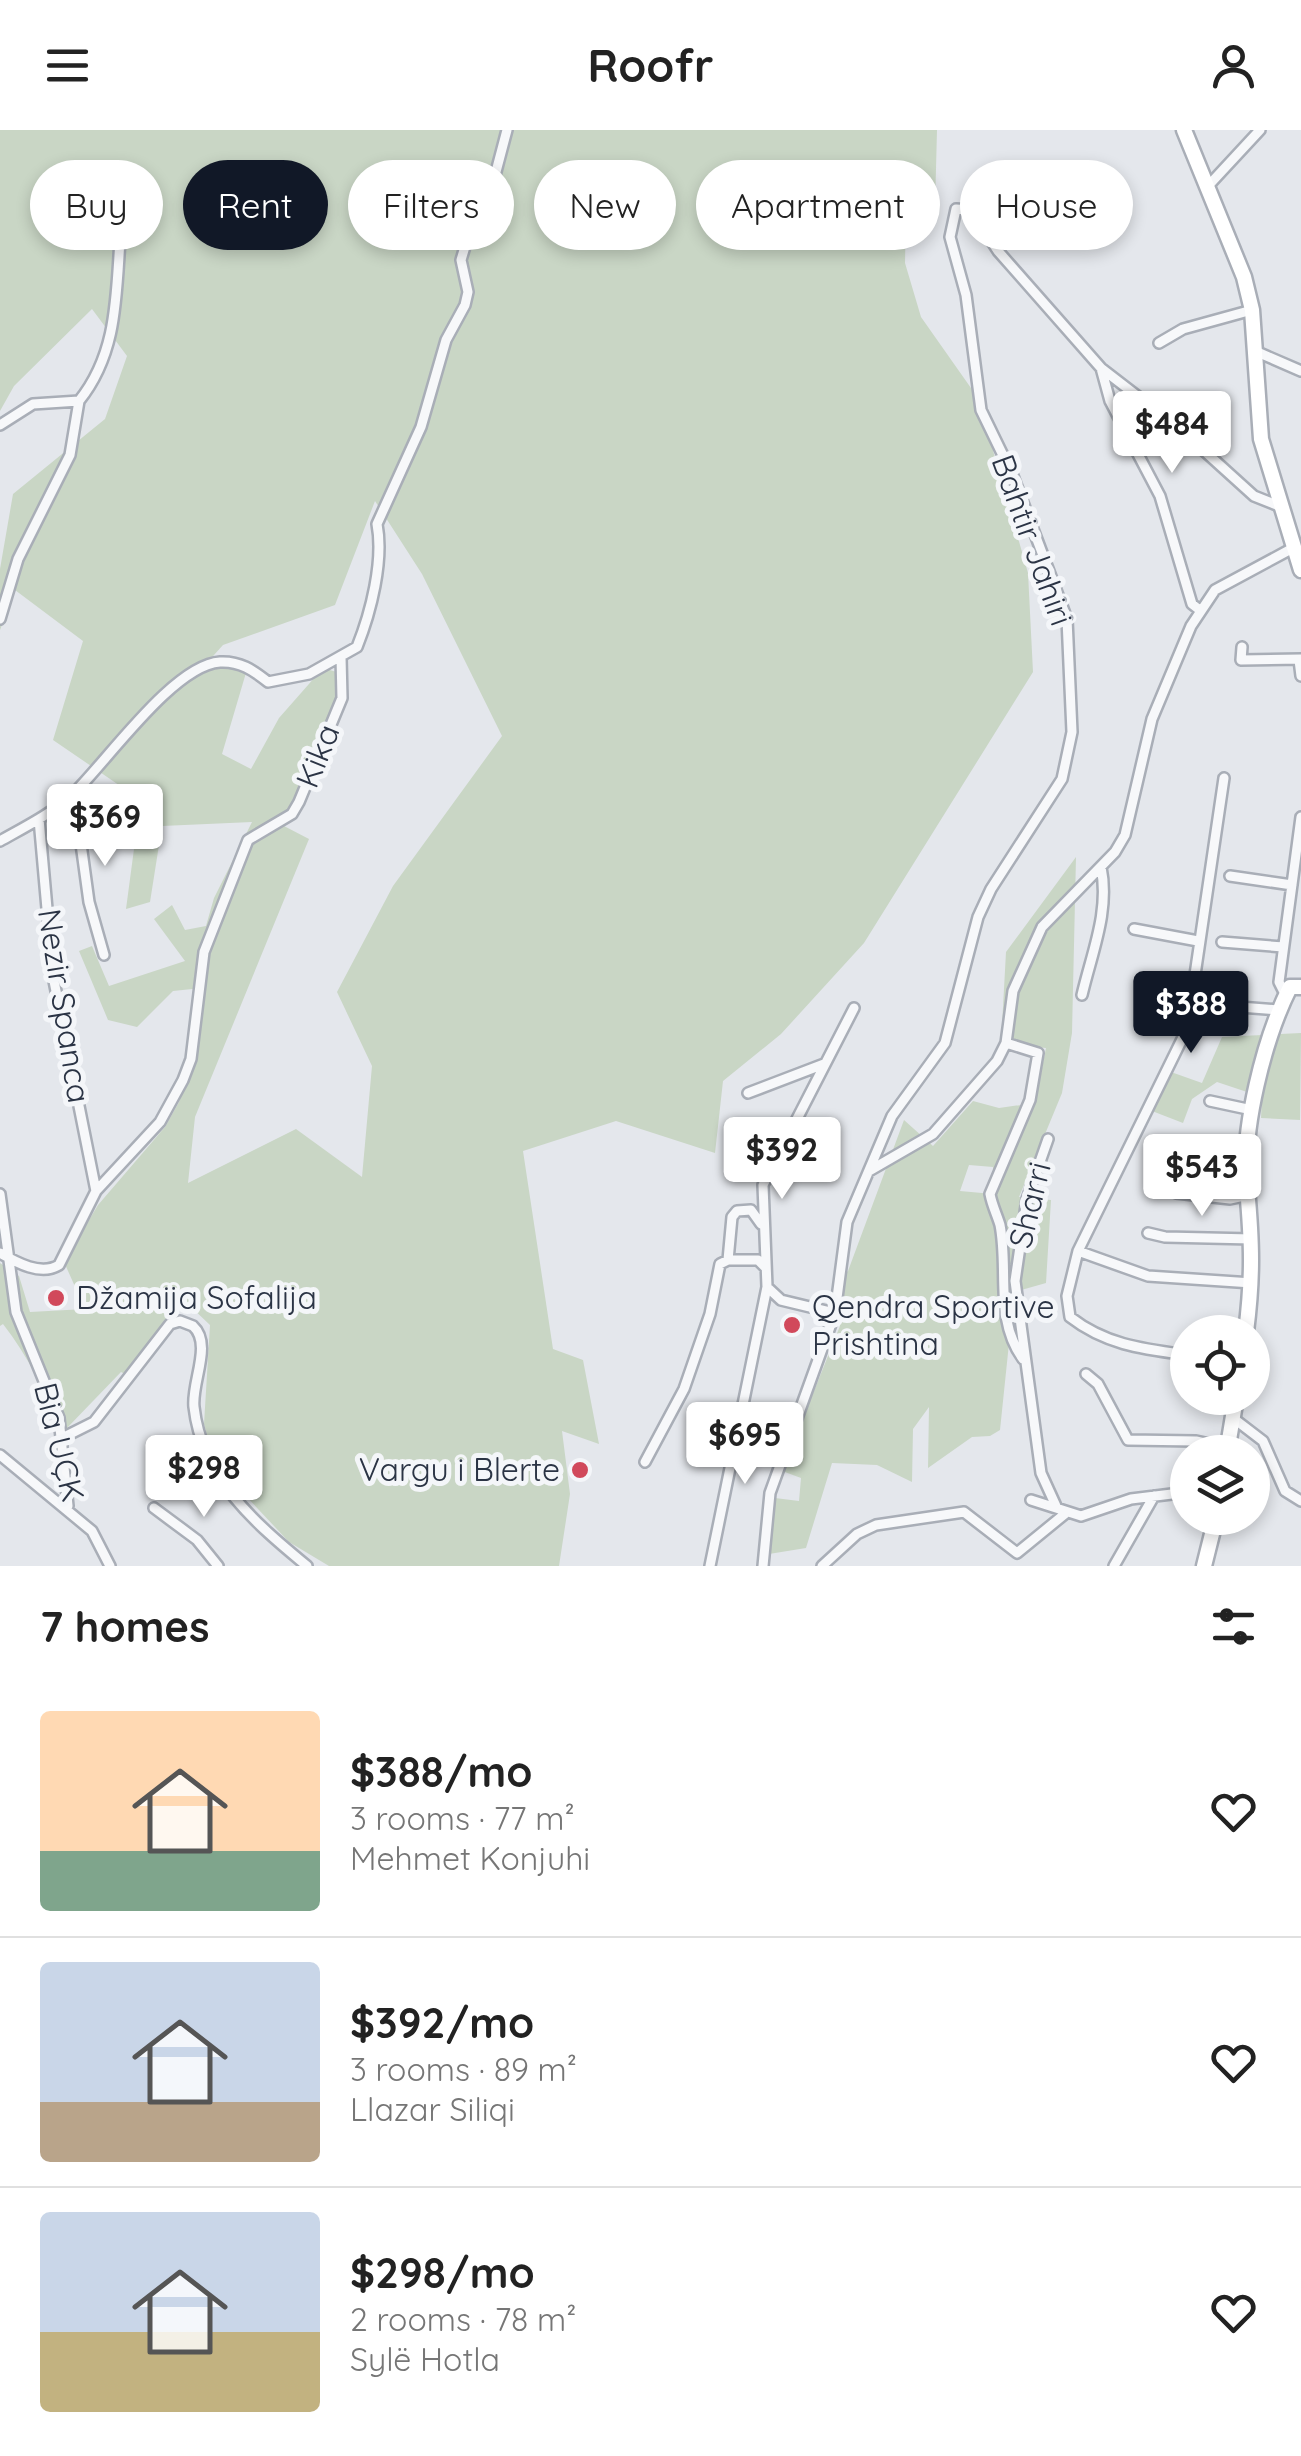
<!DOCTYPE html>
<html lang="en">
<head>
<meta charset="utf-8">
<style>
  :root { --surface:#fff; --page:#f2f2f2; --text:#222; --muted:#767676; --line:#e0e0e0; --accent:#111827 }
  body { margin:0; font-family:Quicksand,sans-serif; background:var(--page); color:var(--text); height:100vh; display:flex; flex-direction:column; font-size:38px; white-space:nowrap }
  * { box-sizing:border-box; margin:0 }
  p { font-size:32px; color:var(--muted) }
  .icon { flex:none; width:55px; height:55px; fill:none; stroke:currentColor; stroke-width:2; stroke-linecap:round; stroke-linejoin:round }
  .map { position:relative; height:1436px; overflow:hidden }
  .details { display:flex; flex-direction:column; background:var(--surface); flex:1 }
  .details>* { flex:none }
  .top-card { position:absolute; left:30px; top:30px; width:1242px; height:90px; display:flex; gap:20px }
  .fabs { position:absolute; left:1170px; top:1185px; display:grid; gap:20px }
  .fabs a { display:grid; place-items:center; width:100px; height:100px; border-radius:50%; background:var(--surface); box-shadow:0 5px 15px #0003; font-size:50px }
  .price { position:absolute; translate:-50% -85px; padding:0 22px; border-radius:10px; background:#fff; color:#222; font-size:32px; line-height:65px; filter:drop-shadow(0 2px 5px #0008) }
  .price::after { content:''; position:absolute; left:50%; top:60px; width:30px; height:22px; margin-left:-15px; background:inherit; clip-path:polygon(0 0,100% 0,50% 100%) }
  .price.current { background:var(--accent); color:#fff }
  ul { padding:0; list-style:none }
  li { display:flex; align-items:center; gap:30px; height:250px; padding:0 40px }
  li+li { border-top:2px solid var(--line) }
  li span { display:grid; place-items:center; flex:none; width:280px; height:200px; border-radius:10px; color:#555 }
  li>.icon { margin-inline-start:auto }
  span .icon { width:120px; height:120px; fill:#fffc; stroke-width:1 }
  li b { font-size:42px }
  h2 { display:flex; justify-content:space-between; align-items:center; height:120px; padding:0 40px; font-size:42px }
  .chip { padding:0 35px; border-radius:45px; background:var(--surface); box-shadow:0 5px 15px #0003; font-size:35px; line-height:90px }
  .chip.current { background:var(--accent); color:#fff }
  header { display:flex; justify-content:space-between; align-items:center; height:130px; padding:0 40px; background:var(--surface); font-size:45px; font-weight:800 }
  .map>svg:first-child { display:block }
  .green { fill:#c9d6c5; fill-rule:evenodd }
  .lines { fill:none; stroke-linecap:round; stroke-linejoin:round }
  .street-casing { stroke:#a9aeb7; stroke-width:14 }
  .secondary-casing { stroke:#a9aeb7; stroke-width:19 }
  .street { stroke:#f7f8fa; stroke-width:9 }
  .secondary { stroke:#fff; stroke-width:14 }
  .poi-dot { fill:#d1495b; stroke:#f4f6f9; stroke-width:4 }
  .labels { text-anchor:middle; stroke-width:10; stroke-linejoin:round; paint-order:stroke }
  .street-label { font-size:32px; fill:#2b3445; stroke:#f4f6f9 }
  .poi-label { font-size:32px; fill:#2b3445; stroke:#f4f6f9; text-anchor:start }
</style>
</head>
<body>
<header><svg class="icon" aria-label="menu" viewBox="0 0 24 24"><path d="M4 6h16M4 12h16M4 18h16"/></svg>Roofr<svg class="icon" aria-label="person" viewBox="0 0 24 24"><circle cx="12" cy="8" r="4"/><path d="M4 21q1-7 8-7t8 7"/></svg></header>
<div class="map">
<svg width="1301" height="1436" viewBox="0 0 1301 1436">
  <rect width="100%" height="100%" fill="#e4e7ec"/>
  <path class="green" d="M0 0H937L935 78 906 82 905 133 921 187 978 268 1028 443 1033 542 864 813 781 904 723 951 715 1023 616 991 523 1021 553 1219 583 1230 599 1314 562 1301 570 1364 559 1436H329L289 1412 214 1332 204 1294 210 1195 190 1176 177 1181 125 1244 121 1242 67 1298C44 1263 29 1227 3 1194L0 1196V1133L19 1146 30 1182 85 1179 64 1132 98 1075 165 997 179 972 191 929 196 924 202 858 173 861 137 897 108 890 79 821 92 816 109 856 185 831 154 789 172 775 185 800 206 796 214 768 252 692 162 696 150 772 126 779 136 704 132 664 53 610 83 511 15 460 0 500V439L13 364 105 289 127 226 92 179 14 256 0 281ZM375 371 422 444 502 606 393 756 337 862 372 936 362 1047 296 999 188 1053 195 987 309 709 284 696C320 657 343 596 340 543L323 538 279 588 251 639 222 624 248 536 205 535 223 515 335 475Z
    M1076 727 1072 903 1062 963 1019 1067 1051 1070 1046 1153 1007 1164 1011 1194 1000 1300 990 1306 972 1307 928 1338 929 1277 913 1299 912 1352 877 1335 832 1333 806 1418 769 1424 775 1368 799 1371 801 1348 782 1341 840 1196 838 1150 848 1141 904 990 933 1016 973 971 999 978 1035 973 1046 918 1001 914 1006 822ZM969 1035 993 1037V1064L960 1061Z
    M1301 903 1300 990 1261 988 1262 967 1217 952 1192 969 1183 993 1152 981 1171 942 1202 953 1222 907Z"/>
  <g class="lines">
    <defs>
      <path id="street" d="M1209 55 1260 0
        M1159 213 1183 199 1252 180
        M1255 221 1301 241
        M1101 238 1110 271 1160 366 1192 474 1201 481
        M0 295 33 274 79 271C117 224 116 168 120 110
        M0 489 18 429 70 325 79 271
        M1242 517 1241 530 1301 529
        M1299 530 1301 546
        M74 663 89 772 104 825
        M39 689 53 846 96 1061
        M0 711C25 697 51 684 72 665 105 634 173 535 220 532 240 531 253 540 268 552L309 544 357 517C371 482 384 431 377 394L421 297 446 210 465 175 468 162 461 130 473 90 488 72 507 0
        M1230 746 1292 755
        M1134 799 1198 811
        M1222 812 1283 817
        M1289 858 1283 860 1279 852 1301 687
        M1082 865C1092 822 1110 781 1101 737
        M1214 875 1278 880
        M1006 913 1038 923 1030 970 990 1064C992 1075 997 1085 1000 1095 1009 1141 994 1189 1023 1229
        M748 963 824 934
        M1210 971 1252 980
        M1048 1009 1027 1069 1015 1151 1041 1343 1056 1376
        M869 1041 933 1004 997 931 1006 913 1013 861 1042 797 1115 722 1125 705 1152 589 1191 496 1215 460 1293 418
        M1176 1063 1230 1069 1249 1065
        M0 1064 16 1182 59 1288 68 1376
        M1148 1103 1165 1107 1252 1109
        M1078 1121 1148 1146 1252 1153
        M0 1123C17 1133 41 1146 59 1135L96 1061 160 992 183 950 191 929 204 822 248 710 292 684 299 672 342 568 341 527
        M728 1130 732 1087 737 1081 751 1080 761 1094
        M767 1157 781 1170 835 1183
        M1188 1225C1143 1219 1106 1215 1070 1187L1067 1166 1078 1121 1187 899 1224 648
        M1086 1244 1098 1254 1128 1310 1196 1311 1228 1318
        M1233 1288 1263 1311 1285 1361 1301 1371
        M62 1308 94 1292 170 1194 180 1191 193 1196C213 1214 191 1253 194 1277 202 1348 255 1393 307 1436
        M0 1325 92 1401 110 1436
        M645 1332 684 1259 710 1184 720 1134 728 1130H758L765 1137
        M1031 1370 1081 1386 1131 1369 1188 1362
        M154 1378 197 1410 218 1436
        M710 1436 767 1157 763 1055 854 878
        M763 1436 770 1363 835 1183 847 1092 892 986 945 913 978 787 991 759 1062 649 1072 602 1067 489 1013 346 981 280 966 165 950 107 956 79 971 80 998 121 1101 238 1180 299 1254 366 1279 376
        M822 1436 857 1404 876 1395 964 1382 1017 1423 1066 1383
        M1114 1436 1154 1366"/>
      <path id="secondary" d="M1184 0 1244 147 1252 180 1261 309 1301 440
        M1246 1202C1253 1147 1252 1113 1247 1058 1241 1000 1264 909 1290 857H1301
        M1227 1322 1236 1268
        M1204 1436 1216 1388"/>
    </defs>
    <use href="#street" class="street-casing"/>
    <use href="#secondary" class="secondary-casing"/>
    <use href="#street" class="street"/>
    <use href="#secondary" class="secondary"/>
  </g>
  <g class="poi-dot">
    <circle cx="56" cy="1168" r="10"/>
    <circle cx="792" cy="1195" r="10"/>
    <circle cx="580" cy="1340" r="10"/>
  </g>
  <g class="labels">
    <g class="street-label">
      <text transform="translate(1032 410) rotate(70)" y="11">Bahtir Jahiri</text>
      <text transform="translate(318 626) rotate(-68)" y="11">Kika</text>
      <text transform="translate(64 876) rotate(81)" y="11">Nezir Spanca</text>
      <text transform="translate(1030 1075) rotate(-76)" y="11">Sharri</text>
      <text transform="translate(59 1312) rotate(76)" y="11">Bia UÇK</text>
    </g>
    <g class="poi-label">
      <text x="76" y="1179">Džamija Sofalija</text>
      <text x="812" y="1188">Qendra Sportive<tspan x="812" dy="37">Prishtina</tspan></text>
      <text x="560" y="1351" text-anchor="end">Vargu i Blerte</text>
    </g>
  </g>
</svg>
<div class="fabs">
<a><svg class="icon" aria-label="locate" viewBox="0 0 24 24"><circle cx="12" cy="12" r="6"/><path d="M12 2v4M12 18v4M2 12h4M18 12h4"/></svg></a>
<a><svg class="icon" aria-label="layers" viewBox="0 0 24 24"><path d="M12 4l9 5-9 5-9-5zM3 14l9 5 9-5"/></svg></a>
</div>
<b class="price" style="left:1172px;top:346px">$484</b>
<b class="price" style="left:105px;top:739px">$369</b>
<b class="price current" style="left:1191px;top:926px">$388</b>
<b class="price" style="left:782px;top:1072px">$392</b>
<b class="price" style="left:1202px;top:1089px">$543</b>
<b class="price" style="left:745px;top:1357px">$695</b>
<b class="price" style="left:204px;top:1390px">$298</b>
<div class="top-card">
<a class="chip">Buy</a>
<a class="chip current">Rent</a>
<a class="chip">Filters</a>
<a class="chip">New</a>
<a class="chip">Apartment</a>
<a class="chip">House</a>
</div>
</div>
<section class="details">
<h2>7 homes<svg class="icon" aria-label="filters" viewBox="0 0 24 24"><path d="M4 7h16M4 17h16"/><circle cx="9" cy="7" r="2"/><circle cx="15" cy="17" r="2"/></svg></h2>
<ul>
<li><span style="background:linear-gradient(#ffd9b3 70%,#7fa58c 0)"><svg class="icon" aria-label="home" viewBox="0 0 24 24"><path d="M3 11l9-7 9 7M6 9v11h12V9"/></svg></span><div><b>$388/mo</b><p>3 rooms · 77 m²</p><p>Mehmet Konjuhi</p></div><svg class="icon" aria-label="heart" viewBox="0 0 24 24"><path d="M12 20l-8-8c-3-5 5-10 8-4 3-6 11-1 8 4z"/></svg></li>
<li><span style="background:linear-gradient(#c9d6e8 70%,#b9a48a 0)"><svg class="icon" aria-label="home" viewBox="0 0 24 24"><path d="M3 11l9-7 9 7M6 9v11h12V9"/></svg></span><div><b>$392/mo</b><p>3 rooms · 89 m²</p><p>Llazar Siliqi</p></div><svg class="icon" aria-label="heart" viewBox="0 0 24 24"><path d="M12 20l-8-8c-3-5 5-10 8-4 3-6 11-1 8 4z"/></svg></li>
<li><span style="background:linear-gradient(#c9d6e8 60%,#c2b280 0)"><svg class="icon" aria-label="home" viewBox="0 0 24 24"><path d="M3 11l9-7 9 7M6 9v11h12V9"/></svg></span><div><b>$298/mo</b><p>2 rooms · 78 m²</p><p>Sylë Hotla</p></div><svg class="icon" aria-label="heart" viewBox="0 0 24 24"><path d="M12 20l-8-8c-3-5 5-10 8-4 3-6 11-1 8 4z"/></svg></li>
</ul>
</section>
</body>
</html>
